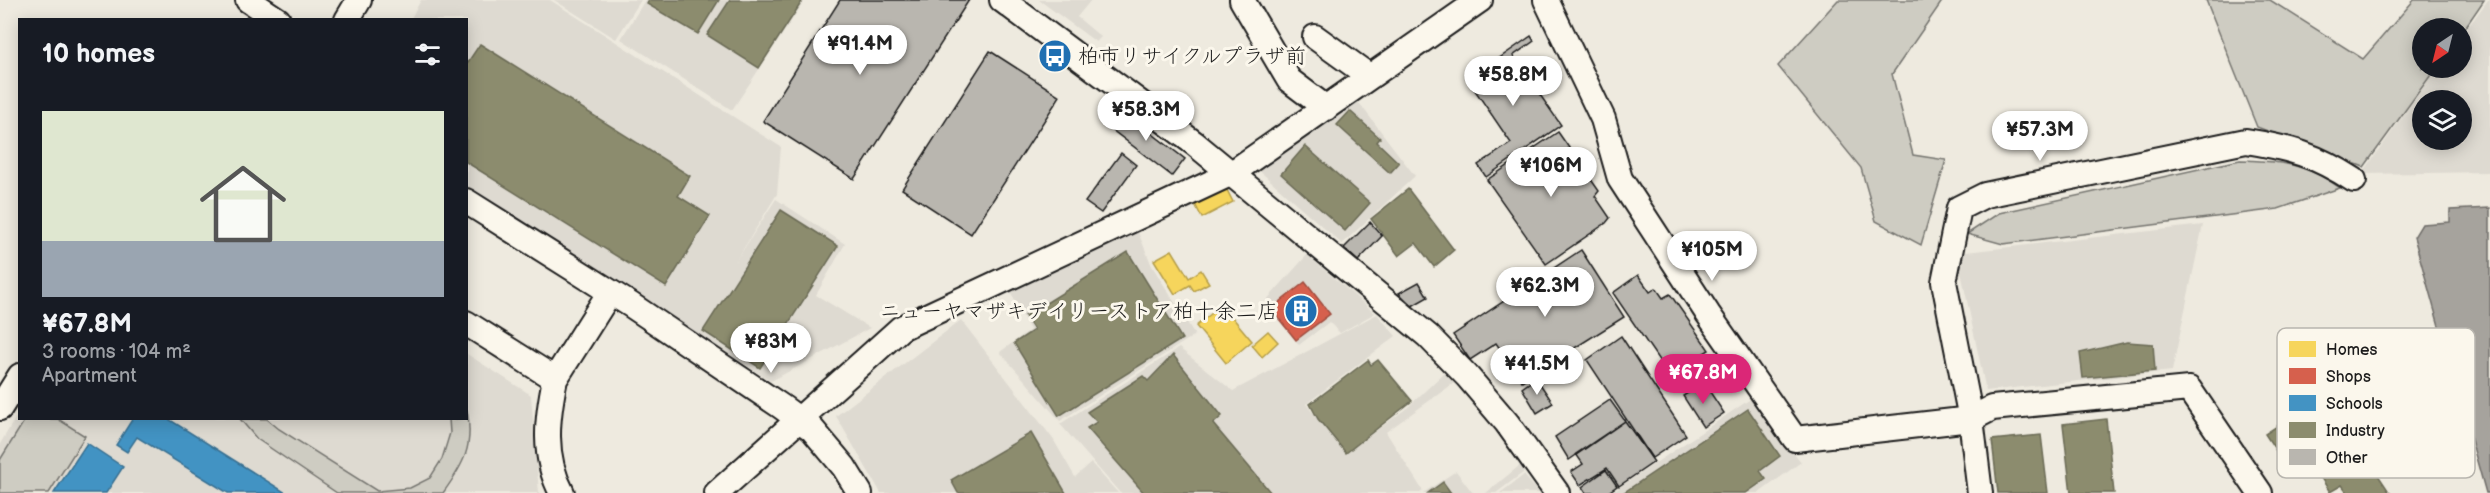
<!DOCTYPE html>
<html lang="en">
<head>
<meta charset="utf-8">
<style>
  :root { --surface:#171b24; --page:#242831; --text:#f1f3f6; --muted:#9ea1a6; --line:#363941; --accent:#db2777 }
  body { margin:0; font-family:"Balsamiq Sans","Klee One",sans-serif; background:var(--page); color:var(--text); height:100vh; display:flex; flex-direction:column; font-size:22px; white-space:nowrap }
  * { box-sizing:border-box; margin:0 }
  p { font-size:20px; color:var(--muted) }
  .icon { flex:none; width:33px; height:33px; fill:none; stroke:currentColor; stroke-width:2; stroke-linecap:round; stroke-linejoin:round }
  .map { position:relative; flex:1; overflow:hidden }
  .panel { position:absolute; left:18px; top:18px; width:450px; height:402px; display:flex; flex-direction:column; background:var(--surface); border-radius:0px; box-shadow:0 3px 15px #0003 }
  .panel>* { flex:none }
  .needle { width:39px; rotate:215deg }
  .buttons { position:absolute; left:2412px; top:18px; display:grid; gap:12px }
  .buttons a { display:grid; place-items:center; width:60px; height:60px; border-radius:50%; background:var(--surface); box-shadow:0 3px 15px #0003; font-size:30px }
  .price { position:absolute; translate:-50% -51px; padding:0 14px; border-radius:21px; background:#fff; color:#222; font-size:20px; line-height:39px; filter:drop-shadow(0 2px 3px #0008) }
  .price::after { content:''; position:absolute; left:50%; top:36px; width:18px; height:14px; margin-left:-9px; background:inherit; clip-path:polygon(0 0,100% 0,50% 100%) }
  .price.on { background:var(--accent); color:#fff }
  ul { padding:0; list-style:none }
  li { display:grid; align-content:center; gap:12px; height:318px; padding:0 24px }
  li+li { border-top:2px solid var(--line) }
  li span { display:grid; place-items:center; height:186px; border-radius:0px; color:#555 }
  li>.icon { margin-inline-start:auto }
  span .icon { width:108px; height:108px; fill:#fffc; stroke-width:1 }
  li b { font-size:26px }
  h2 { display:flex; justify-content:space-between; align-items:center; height:72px; padding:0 24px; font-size:26px }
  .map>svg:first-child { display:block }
  .built { fill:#dedad1; fill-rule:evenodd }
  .green { fill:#ceccc2; stroke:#75746f; stroke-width:1.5 }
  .water { fill:#a6a39d; stroke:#6f6d69; stroke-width:1.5 }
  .homes { fill:#f6d55c; stroke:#b59e49; stroke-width:1.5 }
  .shops { fill:#d6604d; stroke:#9e4c3e; stroke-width:1.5 }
  .schools { fill:#4393c3; stroke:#376f91; stroke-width:1.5 }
  .industry { fill:#8c8c6e; stroke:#6a6a55; stroke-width:1.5 }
  .building { fill:#b9b6af; stroke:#1c1c1c; stroke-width:1.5 }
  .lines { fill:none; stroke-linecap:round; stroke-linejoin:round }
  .minor-casing { stroke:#1c1c1c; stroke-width:28 }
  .minor { stroke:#fbf7ec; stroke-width:24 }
  .labels { text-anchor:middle; stroke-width:6; stroke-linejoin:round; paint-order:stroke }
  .poi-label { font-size:21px; fill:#1c1c1c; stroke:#fbf7ec; text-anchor:start }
  .key { fill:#fbf7ec; stroke:#b8b5ae; stroke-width:1.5 }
  .key-label { font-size:16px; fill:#1c1c1c }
</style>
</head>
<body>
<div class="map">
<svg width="2490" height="493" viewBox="0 0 2490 493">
  <rect width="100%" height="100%" fill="#eeeadf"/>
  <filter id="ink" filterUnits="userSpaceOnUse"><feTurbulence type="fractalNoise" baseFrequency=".0167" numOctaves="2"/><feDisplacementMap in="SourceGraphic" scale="12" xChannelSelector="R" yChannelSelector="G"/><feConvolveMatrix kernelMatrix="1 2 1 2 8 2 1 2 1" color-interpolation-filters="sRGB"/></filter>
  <g filter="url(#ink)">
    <path class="built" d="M421 0H550L781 147 777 194 736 261 776 199 845 244 816 295 870 328 771 381 467 189 466 20H410Z
      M554 0H641L616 39Z
      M645 0H805L732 110 621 39Z
      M1039 0H1091L1077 17 1101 37 1096 42Z
      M2488 0H2490V172L2362 174 2437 68H2462V35ZM2422 100H2462V140H2422Z
      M1353 95 1415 176 1342 244 1255 167Z
      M1135 225 1152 266 1195 335 1060 421 1000 352 1030 330 1009 289Z
      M2203 225 2172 371 1986 391 1957 253Z
      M1307 255 1375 313 1340 333 1329 322 1299 345 1265 302Z
      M1377 314 1396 336 1306 404 1346 453 1407 408 1444 373 1454 383 1386 432 1423 491 1420 493H1120L1060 424 1179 348 1233 391Z
      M961 320 1053 439 1075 477 1091 463 1118 493H881L836 416Z
      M467 354 531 395 539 493H0V444L19 412 20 418H466Z
      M1752 398 1801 462 1759 493H1611Z
      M1524 462 1528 469 1496 493H1486Z
      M1456 471 1473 493H1423Z
      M1524 475 1539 493H1500Z"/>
    <path class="green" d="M1838 0H1943L1892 74 1913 155 1946 160 1921 245 1876 221 1861 168 1778 66Z
      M2206 0H2270L2363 59 2414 0H2484L2462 32V28H2422V68H2436L2364 167 2257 127Z
      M2240 160C2281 161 2307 164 2340 188L2278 209 2003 244 1967 234 1999 213Z
      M467 410C474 446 464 464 443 493H337L257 439 240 419H267L279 429 377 491 410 488 430 478 442 459 450 433 449 419 466 418Z
      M26 418 58 419 85 436 49 493H0V460Z"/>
    <path class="water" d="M2490 208V493H2486L2414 237 2422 224 2450 222V210Z"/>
    <path class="homes" d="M1226 188 1233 202 1202 218 1195 204Z
      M1172 250 1189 278 1201 270 1209 283 1194 291 1190 285 1175 294 1154 260Z
      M1222 305 1252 341 1226 363 1196 326Z
      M1268 331 1278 342 1262 357 1252 345Z"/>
    <path class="shops" d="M1305 282 1330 314 1296 340 1271 309Z"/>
    <path class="schools" d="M133 418H167L286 493H228L137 437 127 452 116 445Z
      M87 443 123 467 106 493H54Z"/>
    <path class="industry" d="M649 0H719L698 34 647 4Z
      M730 0H803L759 68 707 35Z
      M480 44 690 176 678 196 710 216 666 287 466 162V65Z
      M1350 111 1380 138 1377 142 1399 163 1390 173 1337 125Z
      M1305 146 1370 203 1345 231 1281 174Z
      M1408 189 1454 250 1434 267 1416 243 1399 256 1371 219Z
      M781 210 838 246 760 368 703 331Z
      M1128 252 1182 339 1059 416 1014 343 1034 330 1025 316Z
      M2127 342 2153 344 2155 371 2083 378 2080 353Z
      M1173 355 1222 416 1213 424 1271 493H1144L1087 428 1097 422 1087 412 1143 376 1148 381Z
      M1368 360 1371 365 1378 360 1412 401 1346 453 1318 419 1310 404Z
      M2328 393 2352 429 2333 441 2322 424 2312 432 2318 440 2284 463 2265 434Z
      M1748 409 1780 456 1760 471 1766 479 1746 493H1623Z
      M2106 419 2114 493H2071L2063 424Z
      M1031 433 1066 493H958L951 480Z
      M2041 435 2048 493H1998L1992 440Z
      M2362 451 2390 493H2348L2342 485 2330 492 2321 478Z
      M1443 482 1451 493H1428Z"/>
    <path class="building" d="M840 0H969L854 179 763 121Z
      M1531 36 1534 41 1513 56 1561 125 1486 177 1478 165 1511 143 1468 80Z
      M990 51 1060 96 971 234 902 189Z
      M1120 109 1185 159 1172 176 1107 126Z
      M1558 132 1599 191 1595 196 1610 218 1606 223 1546 264 1487 180Z
      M1121 153 1136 165 1101 213 1085 202Z
      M1370 222 1382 236 1358 261 1344 248Z
      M1581 250 1624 317 1522 381 1496 343 1470 360 1453 335Z
      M1638 275 1650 292 1656 288 1663 298 1670 294 1709 350 1699 356 1702 362 1673 381 1613 293Z
      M1419 282 1428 297 1412 306 1399 293Z
      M1621 336 1686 435 1652 458 1587 360Z
      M1536 378 1553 403 1537 413 1522 388Z
      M1704 383 1724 413 1703 427 1683 396Z
      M1610 400 1625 421 1569 460 1555 437Z
      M1625 421 1654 462 1619 486 1607 468 1580 485 1571 472 1583 464 1576 454Z
      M1606 470 1617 486 1607 493H1586L1582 487Z"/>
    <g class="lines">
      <defs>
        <path id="minor" d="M248 0 278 20
          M1002 0 1194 143 1428 336 1467 376 1507 423 1557 493
          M1242 0 1289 80 1326 108
          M1546 0 1603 119 1620 179 1708 314 1795 439 1971 419 1992 408 2189 389 2260 493
          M347 20 359 0
          M1315 37 1369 76
          M466 201 631 305 782 407 812 429 844 467 860 493
          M466 323 555 379C547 418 542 456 562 493
          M555 379 610 292
          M0 408 20 376
          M717 493 901 328 1232 173 1480 0
          M1980 493 1971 419 1944 282 1959 208 1985 195 2246 141C2290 148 2316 155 2354 180"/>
      </defs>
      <use href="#minor" class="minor-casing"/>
      <use href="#minor" class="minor"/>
    </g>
  </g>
  <defs>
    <symbol id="bus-disc" viewBox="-11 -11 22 22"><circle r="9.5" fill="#1f6fb2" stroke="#fbf7ec"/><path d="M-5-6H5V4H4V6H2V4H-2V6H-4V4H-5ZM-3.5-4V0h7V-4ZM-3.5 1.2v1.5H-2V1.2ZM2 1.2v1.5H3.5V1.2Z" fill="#fff"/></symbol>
    <symbol id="building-disc" viewBox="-11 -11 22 22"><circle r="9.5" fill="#1f6fb2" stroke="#fbf7ec"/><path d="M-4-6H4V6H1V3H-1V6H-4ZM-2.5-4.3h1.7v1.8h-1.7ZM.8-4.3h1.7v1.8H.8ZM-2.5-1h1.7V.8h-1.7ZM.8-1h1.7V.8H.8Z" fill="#fff"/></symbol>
  </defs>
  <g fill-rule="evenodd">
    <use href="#bus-disc" x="1036" y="37" width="38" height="38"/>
    <use href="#building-disc" x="1282" y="292" width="38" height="38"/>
  </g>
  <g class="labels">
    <g class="poi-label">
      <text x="1078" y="63">柏市リサイクルプラザ前</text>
      <text x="1278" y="318" text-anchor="end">ニューヤマザキデイリーストア柏十余二店</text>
    </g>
  </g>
  <rect x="2277" y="328" width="198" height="150" rx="9" class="key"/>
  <rect x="2289" y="341" width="27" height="16" fill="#f6d55c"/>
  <rect x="2289" y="368" width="27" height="16" fill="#d6604d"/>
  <rect x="2289" y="395" width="27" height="16" fill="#4393c3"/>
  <rect x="2289" y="422" width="27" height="16" fill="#8c8c6e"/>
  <rect x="2289" y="449" width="27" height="16" fill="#b9b6af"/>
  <g class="key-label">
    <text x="2326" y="355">Homes</text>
    <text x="2326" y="382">Shops</text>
    <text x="2326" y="409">Schools</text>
    <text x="2326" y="436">Industry</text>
    <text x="2326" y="463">Other</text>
  </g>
</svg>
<div class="buttons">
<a><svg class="needle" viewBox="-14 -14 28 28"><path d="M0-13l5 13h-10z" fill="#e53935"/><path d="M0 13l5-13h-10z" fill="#9ea1a6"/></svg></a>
<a><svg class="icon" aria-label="layers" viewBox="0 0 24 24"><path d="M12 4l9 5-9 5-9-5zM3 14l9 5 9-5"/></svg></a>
</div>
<b class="price" style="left:860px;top:76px">¥91.4M</b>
<b class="price" style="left:1513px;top:107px">¥58.8M</b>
<b class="price" style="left:1146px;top:142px">¥58.3M</b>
<b class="price" style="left:2040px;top:162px">¥57.3M</b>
<b class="price" style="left:1551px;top:198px">¥106M</b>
<b class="price" style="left:1712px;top:282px">¥105M</b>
<b class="price" style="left:1545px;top:318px">¥62.3M</b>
<b class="price" style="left:771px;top:374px">¥83M</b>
<b class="price" style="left:1537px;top:396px">¥41.5M</b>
<b class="price on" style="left:1703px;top:405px">¥67.8M</b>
<section class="panel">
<h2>10 homes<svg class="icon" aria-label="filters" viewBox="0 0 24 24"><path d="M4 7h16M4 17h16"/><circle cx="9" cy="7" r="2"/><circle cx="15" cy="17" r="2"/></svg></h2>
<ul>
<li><span style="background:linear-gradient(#dfe7d0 70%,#9aa5b1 0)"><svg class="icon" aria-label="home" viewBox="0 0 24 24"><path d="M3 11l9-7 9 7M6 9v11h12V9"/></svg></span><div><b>¥67.8M</b><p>3 rooms · 104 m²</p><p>Apartment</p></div></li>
</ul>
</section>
</div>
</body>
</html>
